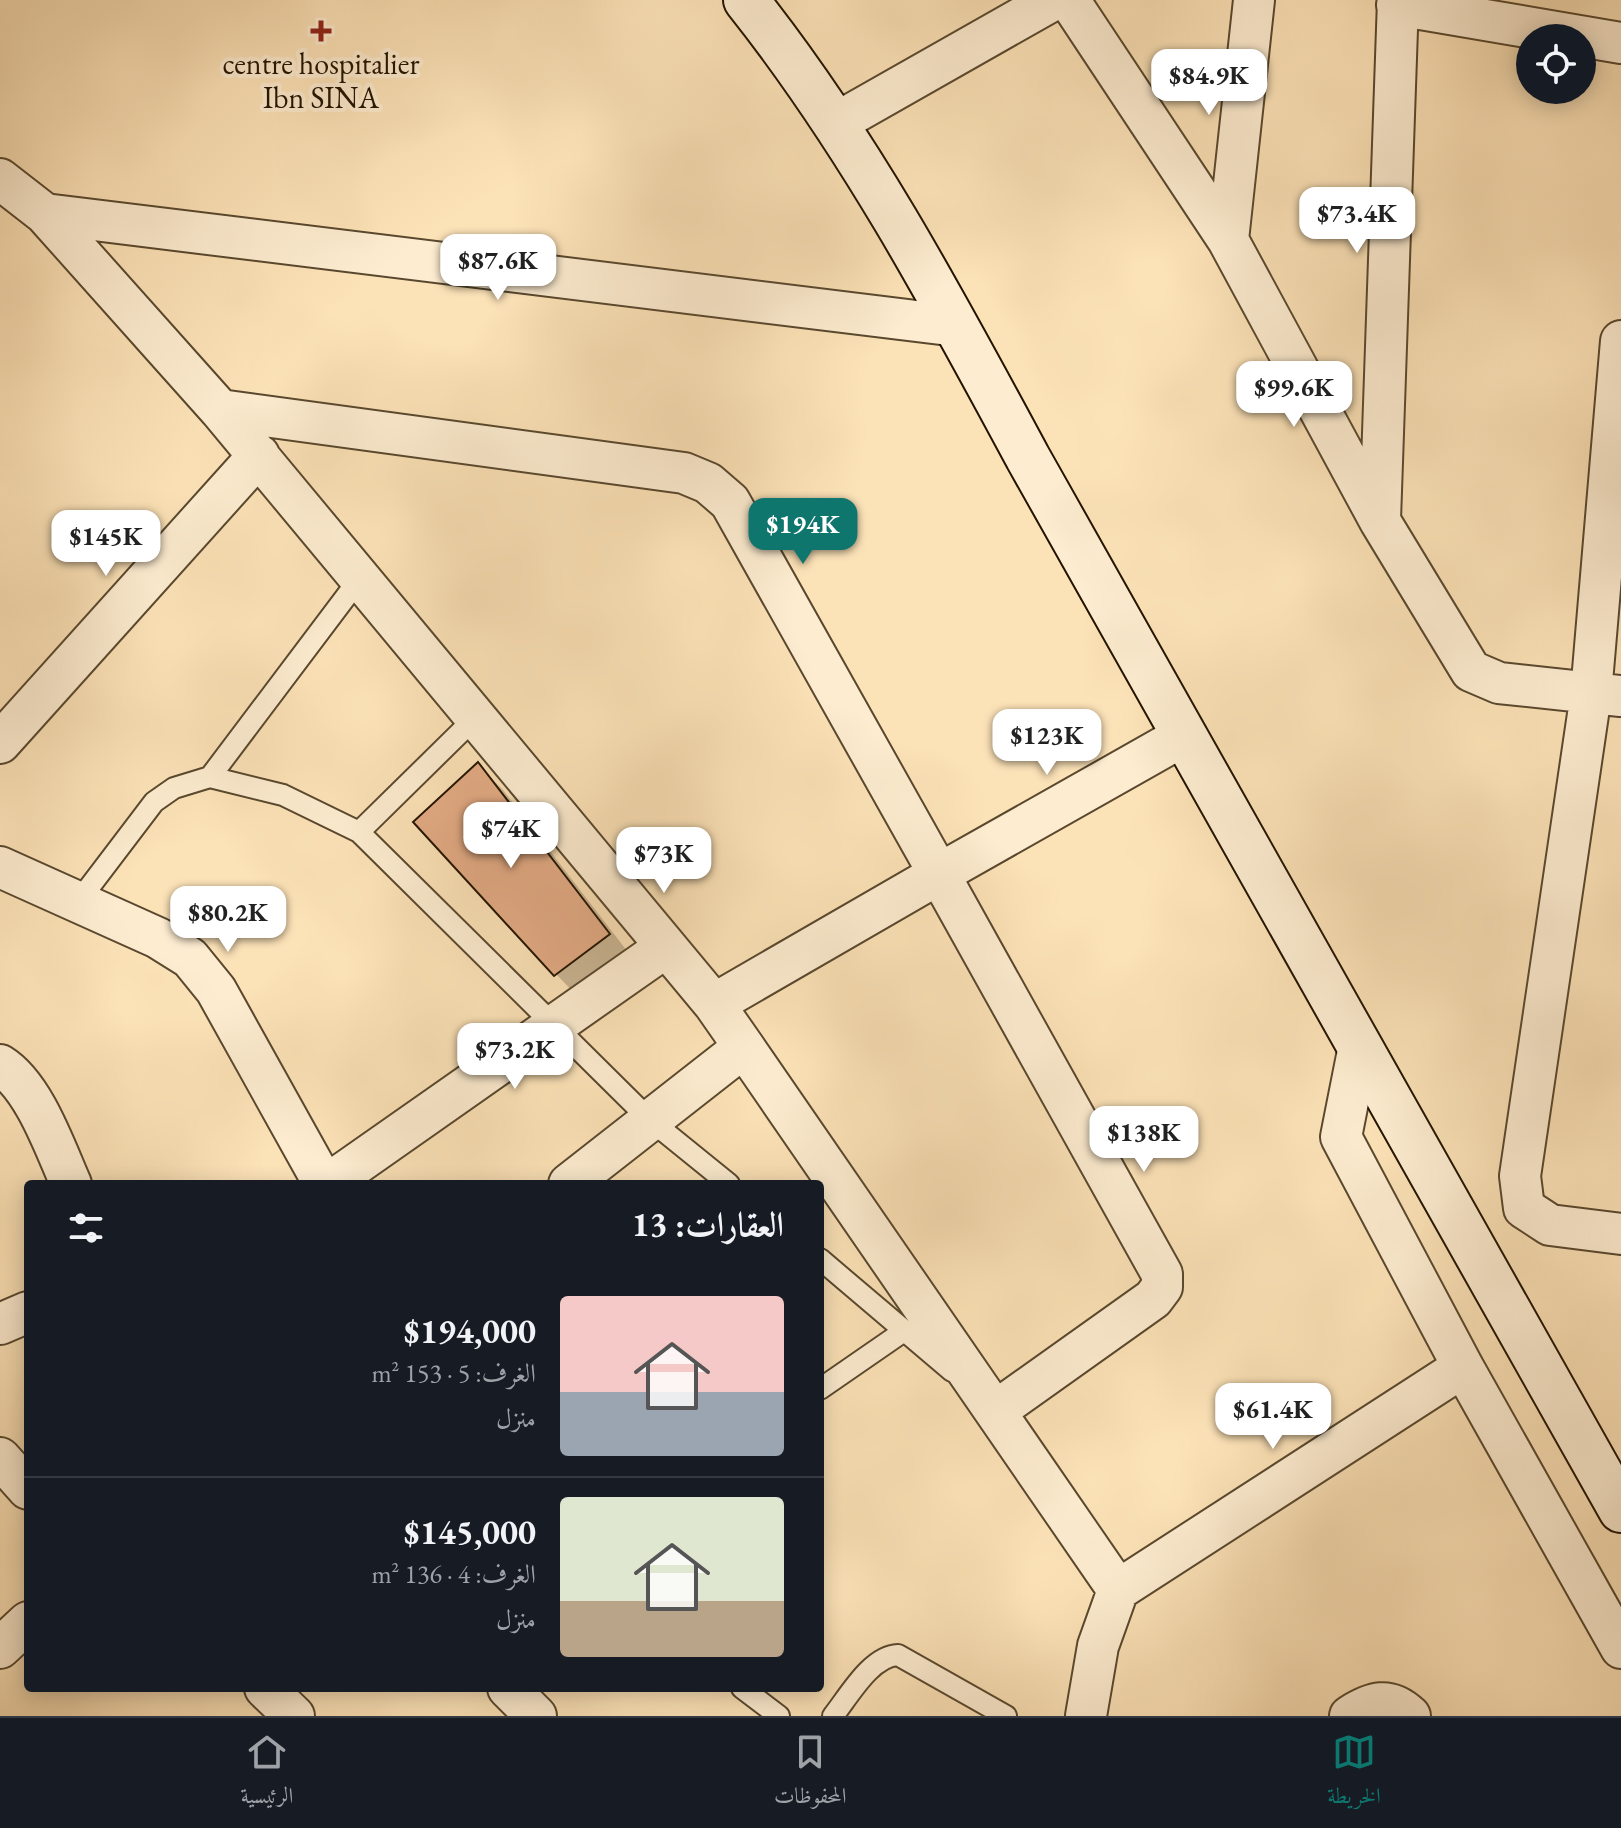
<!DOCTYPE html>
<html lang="ar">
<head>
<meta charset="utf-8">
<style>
  :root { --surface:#171b24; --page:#242831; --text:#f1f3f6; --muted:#9ea1a6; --line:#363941; --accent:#0f766e }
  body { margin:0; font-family:"EB Garamond",Amiri,serif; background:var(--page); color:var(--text); direction:rtl; height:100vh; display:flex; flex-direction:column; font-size:30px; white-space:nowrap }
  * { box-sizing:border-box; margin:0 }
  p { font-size:26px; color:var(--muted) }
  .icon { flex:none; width:44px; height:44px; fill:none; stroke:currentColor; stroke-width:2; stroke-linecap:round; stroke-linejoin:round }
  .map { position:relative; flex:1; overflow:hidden; direction:ltr }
  .side { position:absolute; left:24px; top:1180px; width:800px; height:512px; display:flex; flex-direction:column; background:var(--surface); border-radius:8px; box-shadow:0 4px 20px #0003; direction:rtl }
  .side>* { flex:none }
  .controls { position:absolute; left:1516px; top:24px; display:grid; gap:16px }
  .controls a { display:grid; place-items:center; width:80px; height:80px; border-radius:50%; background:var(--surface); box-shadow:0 4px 20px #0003; font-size:40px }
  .price { position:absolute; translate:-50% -68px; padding:0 18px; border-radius:16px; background:#fff; color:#222; font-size:26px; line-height:52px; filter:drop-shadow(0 2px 4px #0008) }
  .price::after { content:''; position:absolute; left:50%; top:48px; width:24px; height:18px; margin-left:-12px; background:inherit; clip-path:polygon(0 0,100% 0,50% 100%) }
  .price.on { background:var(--accent); color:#fff }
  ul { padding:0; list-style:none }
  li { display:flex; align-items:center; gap:24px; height:200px; padding:0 40px }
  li+li { border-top:2px solid var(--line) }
  li span { display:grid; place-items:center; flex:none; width:224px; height:160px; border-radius:8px; color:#555 }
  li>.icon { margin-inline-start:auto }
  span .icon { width:96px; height:96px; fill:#fffc; stroke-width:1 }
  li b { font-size:34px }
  h2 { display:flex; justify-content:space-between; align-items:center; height:96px; padding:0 40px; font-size:34px }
  .menu { display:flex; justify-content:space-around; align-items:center; height:112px; border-top:2px solid var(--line); background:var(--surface); font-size:22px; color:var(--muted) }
  .menu a { display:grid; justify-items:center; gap:4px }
  .menu .on { color:var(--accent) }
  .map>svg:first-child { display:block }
  .shadow { fill:#0003 }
  .building { fill:#e3ab85; stroke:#231400; stroke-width:2 }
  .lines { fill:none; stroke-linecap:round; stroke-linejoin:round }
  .service-casing { stroke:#59482e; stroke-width:24 }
  .minor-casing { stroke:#59482e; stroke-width:44 }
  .secondary-casing { stroke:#231400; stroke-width:48 }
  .service { stroke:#fdecd0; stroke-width:20 }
  .minor { stroke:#fdecd0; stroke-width:40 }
  .secondary { stroke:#fdecd0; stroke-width:44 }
  .poi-dot { fill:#8f2418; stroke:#fdecd0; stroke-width:3 }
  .labels { text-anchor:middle; stroke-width:8; stroke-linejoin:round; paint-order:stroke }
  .poi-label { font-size:30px; fill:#231400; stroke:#fdecd0 }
</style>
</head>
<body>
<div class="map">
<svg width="1621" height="1716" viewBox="0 0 1621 1716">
  <rect width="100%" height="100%" fill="#fce2b7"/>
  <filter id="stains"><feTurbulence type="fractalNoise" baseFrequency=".0025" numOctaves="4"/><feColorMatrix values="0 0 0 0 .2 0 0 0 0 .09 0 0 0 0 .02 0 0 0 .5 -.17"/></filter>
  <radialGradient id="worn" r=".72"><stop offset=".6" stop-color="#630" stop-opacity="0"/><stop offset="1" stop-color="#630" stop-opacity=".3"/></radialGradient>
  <path class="shadow" d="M478 765 503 790 634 960 581 1000 556 974Z"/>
  <path class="building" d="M478 762 610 934 554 976 413 822Z"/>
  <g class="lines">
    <defs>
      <path id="service" d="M210 777 360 578
        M359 832 475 718
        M78 902 154 802 174 788 210 777 283 795 359 832 650 1120 729 1184
        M820 1259 952 1371
        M820 1389 904 1331
        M742 1688 779 1716
        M833 1716C849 1696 871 1656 898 1655L1006 1716"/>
      <path id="minor" d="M1069 0 1228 240 1380 521 1471 671 1499 683 1621 696
        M1397 5 1621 43
        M838 122 1053 0
        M0 179 45 214 220 410 714 1004 744 1047 1118 1590 1098 1646 1086 1716
        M45 214 957 326
        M1228 240 1254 0
        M1621 341 1591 694 1520 1176 1524 1208 1550 1225 1621 1234
        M220 410 684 473 708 483 730 502 939 874 714 1004
        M1380 520 1398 0
        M0 743 259 455
        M0 867 158 938 190 958 216 990 324 1184
        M1359 1046 1341 1137 1463 1367 1621 1648
        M0 1065C34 1086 55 1148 71 1184
        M328 1184 666 947
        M569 1184 744 1047
        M0 1324 28 1312
        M997 1410 1153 1299 1162 1287V1274L939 874 1185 735
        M0 1458 28 1489
        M1118 1590 1463 1367
        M0 1648 28 1622
        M265 1688 294 1716
        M508 1688 536 1716
        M1350 1716C1372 1702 1389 1696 1410 1716"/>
      <path id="secondary" d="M746 0C858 141 943 300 1028 458L1621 1510"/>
    </defs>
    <use href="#service" class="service-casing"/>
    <use href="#minor" class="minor-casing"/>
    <use href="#secondary" class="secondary-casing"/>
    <use href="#service" class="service"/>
    <use href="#minor" class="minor"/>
    <use href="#secondary" class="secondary"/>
  </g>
  <path class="poi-dot" d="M317 19h8v8h8v8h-8v8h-8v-8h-8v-8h8z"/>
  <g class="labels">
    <g class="poi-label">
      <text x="321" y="74">centre hospitalier<tspan x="321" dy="34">Ibn SINA</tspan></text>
    </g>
  </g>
  <rect width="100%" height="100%" filter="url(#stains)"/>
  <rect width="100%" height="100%" fill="url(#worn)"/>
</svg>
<div class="controls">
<a><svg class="icon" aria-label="locate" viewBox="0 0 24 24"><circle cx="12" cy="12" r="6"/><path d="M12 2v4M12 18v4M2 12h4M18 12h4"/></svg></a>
</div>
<b class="price" style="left:1209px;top:117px">$84.9K</b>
<b class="price" style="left:1357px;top:255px">$73.4K</b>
<b class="price" style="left:498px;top:302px">$87.6K</b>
<b class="price" style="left:1294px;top:429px">$99.6K</b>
<b class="price on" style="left:803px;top:566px">$194K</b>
<b class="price" style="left:106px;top:578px">$145K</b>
<b class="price" style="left:1047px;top:777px">$123K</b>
<b class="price" style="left:511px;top:870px">$74K</b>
<b class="price" style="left:664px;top:895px">$73K</b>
<b class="price" style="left:228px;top:954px">$80.2K</b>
<b class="price" style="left:515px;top:1091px">$73.2K</b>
<b class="price" style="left:1144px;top:1174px">$138K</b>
<b class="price" style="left:1273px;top:1451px">$61.4K</b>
<section class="side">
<h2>العقارات: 13<svg class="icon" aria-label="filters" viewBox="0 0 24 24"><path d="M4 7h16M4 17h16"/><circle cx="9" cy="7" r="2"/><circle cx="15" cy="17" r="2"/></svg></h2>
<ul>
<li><span style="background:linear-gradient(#f6c9c9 60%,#9aa5b1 0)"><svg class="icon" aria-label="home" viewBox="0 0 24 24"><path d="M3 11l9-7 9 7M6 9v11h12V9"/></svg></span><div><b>$194,000</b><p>الغرف: 5 · 153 m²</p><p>منزل</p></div></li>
<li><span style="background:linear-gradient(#dfe7d0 65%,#b9a48a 0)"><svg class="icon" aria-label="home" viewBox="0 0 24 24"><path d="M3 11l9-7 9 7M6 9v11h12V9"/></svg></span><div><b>$145,000</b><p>الغرف: 4 · 136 m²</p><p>منزل</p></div></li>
</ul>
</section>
</div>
<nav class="menu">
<a class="on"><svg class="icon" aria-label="map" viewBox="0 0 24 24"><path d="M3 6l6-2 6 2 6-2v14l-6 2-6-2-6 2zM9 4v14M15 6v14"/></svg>الخريطة</a>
<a><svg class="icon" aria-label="saved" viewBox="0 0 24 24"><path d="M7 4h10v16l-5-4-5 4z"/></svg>المحفوظات</a>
<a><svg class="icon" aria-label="home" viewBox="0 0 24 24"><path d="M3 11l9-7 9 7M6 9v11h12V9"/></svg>الرئيسية</a>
</nav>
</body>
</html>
